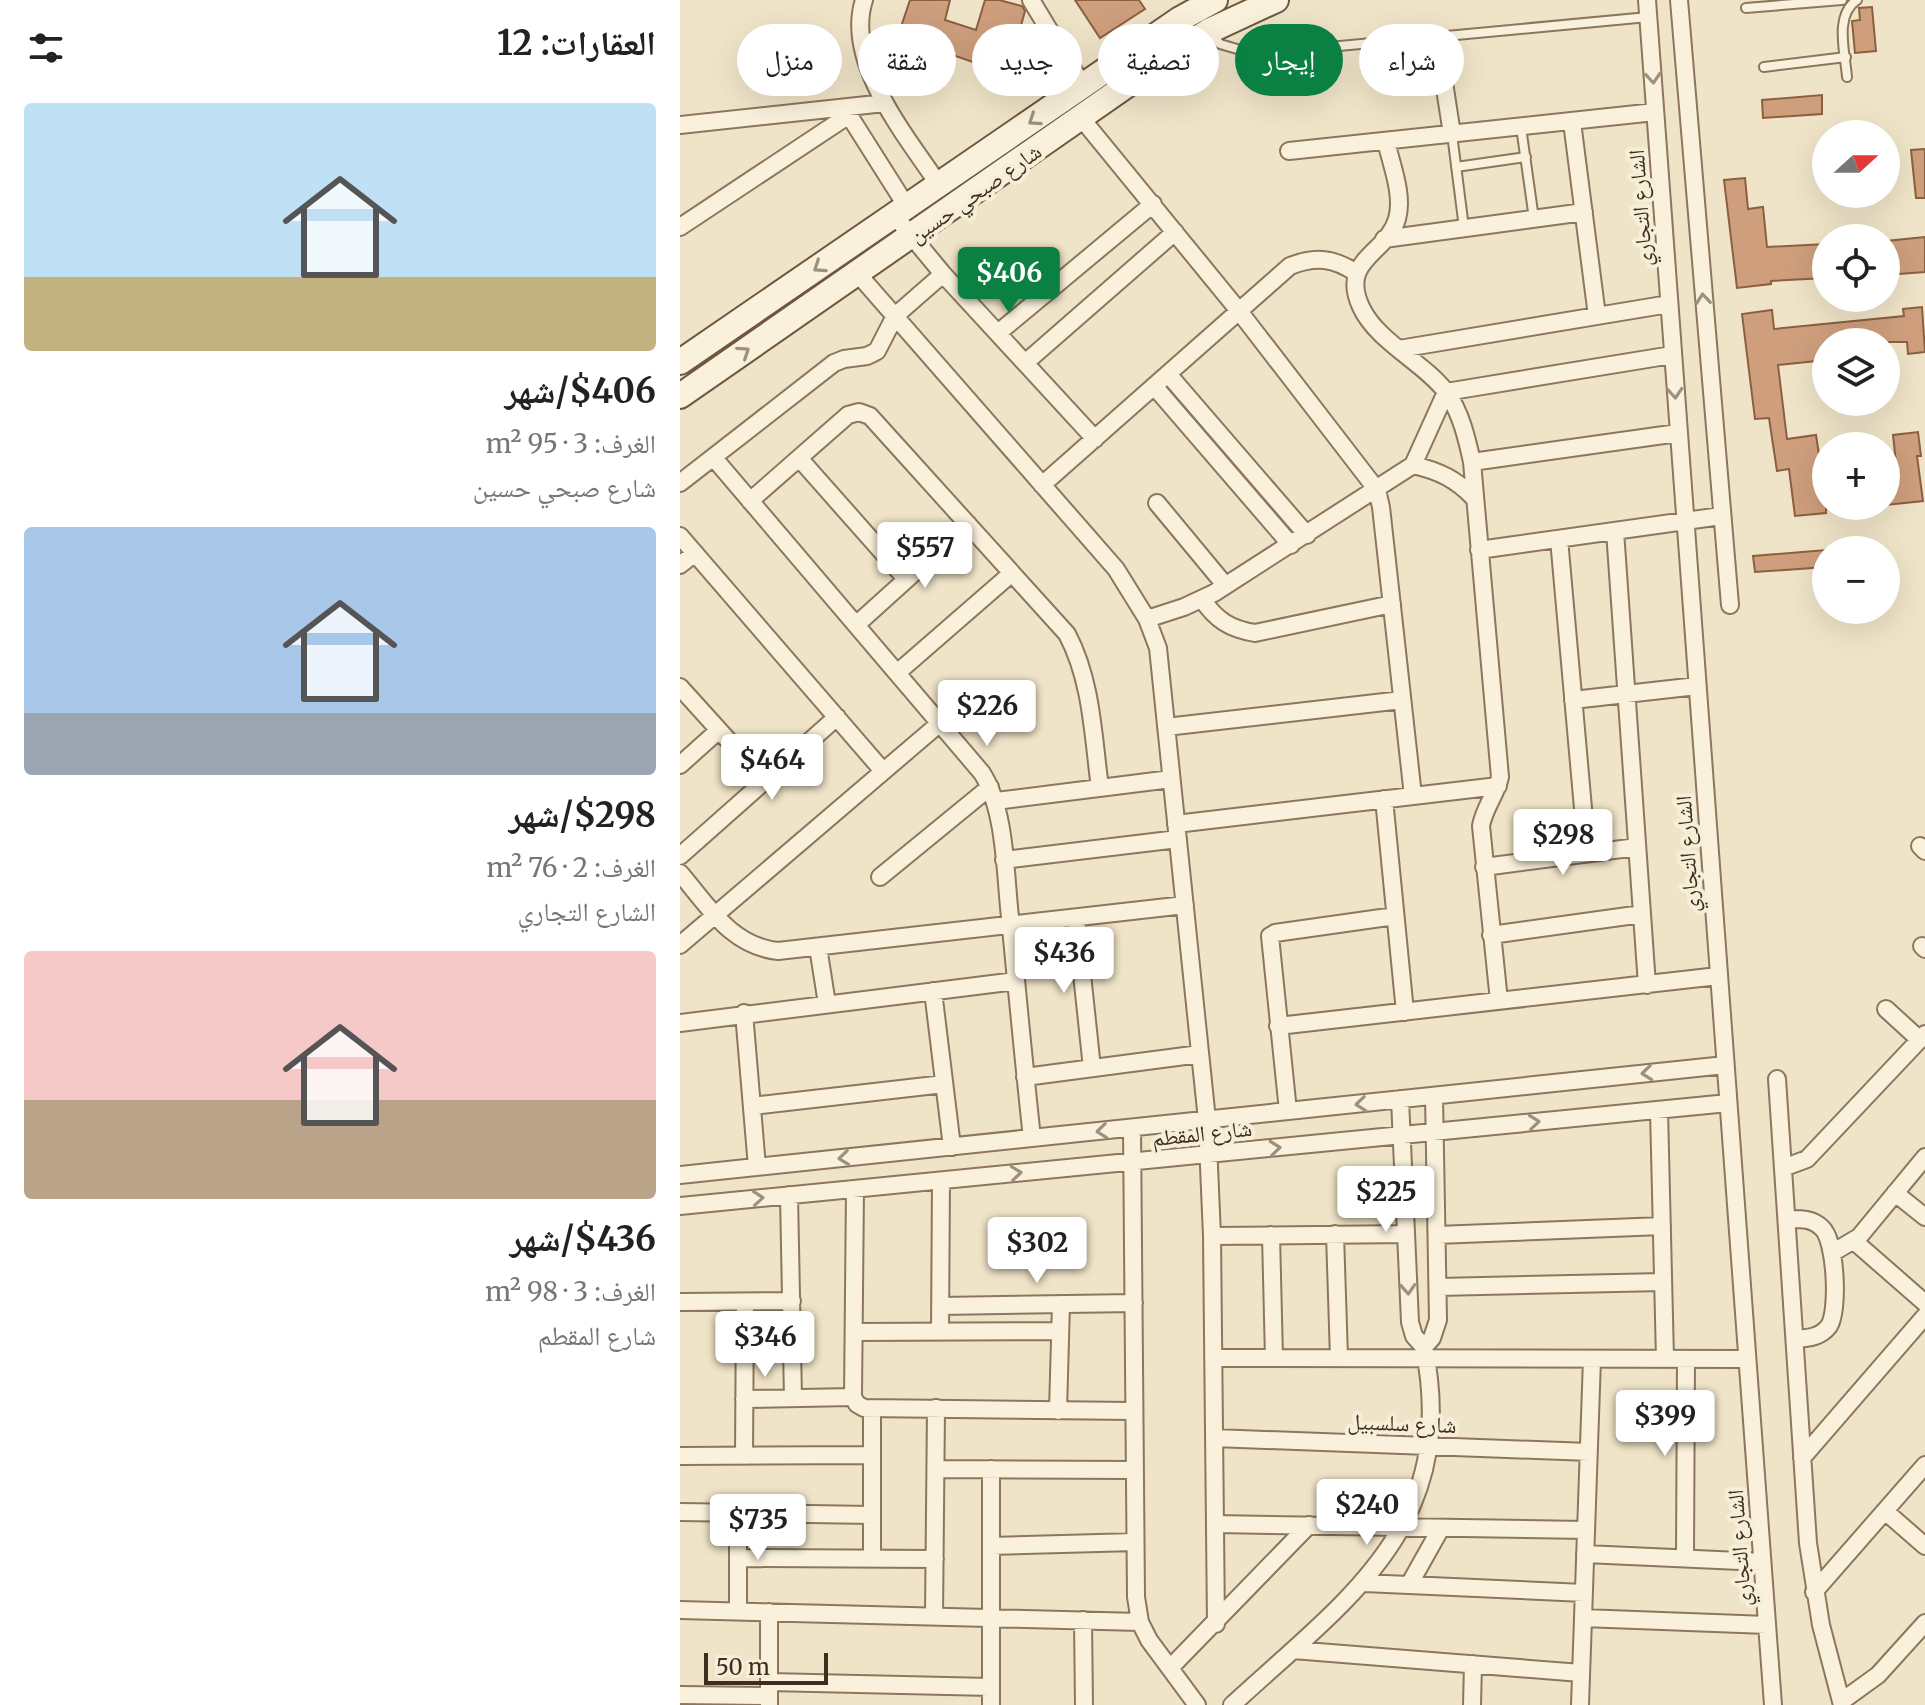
<!DOCTYPE html>
<html lang="ar">
<head>
<meta charset="utf-8">
<style>
  :root { --surface:#fff; --page:#f6f6f6; --text:#222; --muted:#767676; --accent:#0b8043 }
  body { margin:0; font-family:Merriweather,"Noto Naskh Arabic",serif; background:var(--page); color:var(--text); direction:rtl; height:100vh; display:flex; flex-direction:column; font-size:30px; white-space:nowrap }
  * { box-sizing:border-box; margin:0 }
  p { font-size:26px; color:var(--muted) }
  .icon { flex:none; width:44px; height:44px; fill:none; stroke:currentColor; stroke-width:2; stroke-linecap:round; stroke-linejoin:round }
  .map { position:relative; flex:1; overflow:hidden; direction:ltr }
  .side { display:flex; flex-direction:column; background:var(--surface); width:680px }
  .side>* { flex:none }
  .banner { position:absolute; left:24px; top:24px; width:760px; height:72px; direction:rtl; display:flex; gap:16px }
  .needle { width:52px; rotate:69deg }
  .controls { position:absolute; left:1132px; top:120px; display:grid; gap:16px }
  .controls a { display:grid; place-items:center; width:88px; height:88px; border-radius:50%; background:var(--surface); box-shadow:0 8px 32px #0002; font-size:40px }
  .scale { position:absolute; left:24px; bottom:20px; width:124px; box-sizing:border-box; padding-left:8px; border:4px solid #3d2e20; border-top:0; font-size:22px; line-height:28px; white-space:nowrap; color:#3d2e20; -webkit-text-stroke:6px #f7eed8; paint-order:stroke }
  .price { position:absolute; translate:-50% -68px; padding:0 18px; border-radius:8px; background:#fff; color:#222; font-size:26px; line-height:52px; filter:drop-shadow(0 2px 4px #0008) }
  .price::after { content:''; position:absolute; left:50%; top:48px; width:24px; height:18px; margin-left:-12px; background:inherit; clip-path:polygon(0 0,100% 0,50% 100%) }
  .price.selected { background:var(--accent); color:#fff }
  ul { padding:0; list-style:none }
  li { display:grid; align-content:center; gap:16px; height:424px; padding:0 24px }
  li span { display:grid; place-items:center; height:248px; border-radius:8px; color:#555 }
  li>.icon { margin-inline-start:auto }
  span .icon { width:144px; height:144px; fill:#fffc; stroke-width:1 }
  li b { font-size:34px }
  h2 { display:flex; justify-content:space-between; align-items:center; height:96px; padding:0 24px; font-size:34px }
  .tag { padding:0 28px; border-radius:36px; background:var(--surface); box-shadow:0 8px 32px #0002; font-size:28px; line-height:72px }
  .tag.selected { background:var(--accent); color:#fff }
  main { display:flex; flex:1; min-height:0 }
  .map>svg:first-child { display:block }
  .building { fill:#cf9f7d; stroke:#8d5f41; stroke-width:2 }
  .lines { fill:none; stroke-linecap:round; stroke-linejoin:round }
  .lane-casing { stroke:#8d765c; stroke-width:12 }
  .street-casing { stroke:#8d765c; stroke-width:20 }
  .secondary-casing { stroke:#6f573f; stroke-width:28 }
  .lane { stroke:#faf1dc; stroke-width:8 }
  .street { stroke:#faf1dc; stroke-width:16 }
  .secondary { stroke:#faf1dc; stroke-width:24 }
  .oneway { stroke:#9c907e }
  .labels { text-anchor:middle; stroke-width:8; stroke-linejoin:round; paint-order:stroke }
  .street-label { font-size:22px; fill:#3d2e20; stroke:#f7eed8 }
</style>
</head>
<body>
<main>
<div class="map">
<svg width="1245" height="1705" viewBox="0 0 1245 1705">
  <rect width="100%" height="100%" fill="#f0e4c8"/>
  <path class="building" d="M230 0H270L265 20 296 30 305 0H319L342 6 345 11 336 44 340 45 330 75 218 36Z
    M395 0H459L465 9 420 38Z
    M1192 7 1196 51 1175 53 1172 21 1180 20 1179 8Z
    M1142 95V114L1083 118 1082 100Z
    M1245 149V198H1236L1231 150Z
    M1065 178 1068 209 1083 207 1087 247 1146 244V278L1091 281V284L1057 288 1044 180Z
    M1245 237V272L1206 275V241Z
    M1242 307 1245 352 1228 354 1227 342H1146V360L1098 365 1107 439 1136 435 1143 481H1146V513L1115 516 1109 469 1097 471 1089 418 1075 419 1062 314 1092 310 1094 329 1224 316 1223 309Z
    M1238 432 1241 456H1237L1243 501 1206 505V473L1217 472 1213 435Z
    M1146 550V567L1075 572 1073 556Z"/>
  <g class="lines">
    <defs>
      <path id="lane" d="M1066 8 1162 0
        M530 32 540 44 574 54 968 17
        M1084 67 1166 57
        M1167 77C1165 52 1154 15 1177 0
        M841 127 854 219
        M772 134 784 228
        M776 167 846 157"/>
      <path id="street" d="M184 0C164 62 227 137 259 185
        M351 0 403 86
        M967 0 1093 1705
        M999 0 1050 605
        M757 37 772 134
        M165 109 227 207
        M402 119 559 311 697 490 701 507 733 796
        M892 122 917 316
        M0 125 205 103
        M706 141C711 164 724 195 717 219 707 254 659 259 681 307 697 342 745 363 767 393 781 413 787 439 792 462L820 777C816 795 804 808 801 826L819 1001
        M609 151 975 112
        M215 216 263 274 415 439
        M0 227 169 115
        M704 239 904 212
        M178 274 436 569 467 619 478 648 527 1120 532 1236 536 1624
        M318 333 473 204
        M719 349 989 304
        M345 363 495 232
        M488 374 627 535
        M474 386 611 545
        M33 457 302 773C326 811 325 874 330 917 337 991 344 1065 352 1138
        M119 458 226 579
        M792 462 998 433
        M733 465C759 471 776 479 794 498
        M0 483 154 363 164 359 187 356 197 351 215 316 263 274
        M362 485 610 266C636 256 654 258 676 273
        M70 501 168 415 179 412 190 416 387 634C412 681 413 736 420 788
        M477 503 545 585
        M935 531 967 985
        M0 536 203 771
        M879 539 907 853
        M799 550 1041 516
        M0 565 15 553
        M522 599C536 620 550 629 575 633L712 604
        M467 619 504 607 534 593 733 465 766 392 992 355
        M176 625 288 524
        M217 673 332 573
        M0 687 85 781
        M893 700 1017 686
        M486 727 722 700
        M0 765 39 730
        M704 799 725 1012
        M316 801 491 779
        M496 824 818 786
        M1240 846 1245 851
        M0 856 157 717
        M324 860 498 839
        M804 867 957 847
        M0 873C29 907 51 946 98 951L505 905
        M200 877 310 787
        M396 918 412 1068
        M811 935 962 914
        M0 945 260 723
        M1242 946 1245 949
        M138 947 147 1004
        M253 991 272 1147
        M1206 1009 1240 1040
        M64 1013 77 1167
        M0 1023 336 981
        M598 1026 1038 976
        M345 1077 520 1054
        M1097 1079 1128 1543 1141 1625 1162 1705
        M720 1099 730 1322 734 1336 744 1347
        M72 1106 264 1084
        M979 1110 985 1359
        M608 1111 590 936 595 933 715 916
        M452 1128 456 1597 460 1622 469 1640 517 1705
        M1103 1168 1127 1159 1245 1034
        M0 1175 1045 1065
        M175 1189 173 1397 177 1404 184 1408 454 1411
        M1215 1193 1245 1217
        M109 1195 113 1398
        M0 1206 1048 1103
        M1107 1219C1120 1219 1132 1218 1142 1228 1156 1241 1159 1311 1149 1326 1140 1338 1127 1338 1115 1339
        M655 1234 659 1358
        M591 1235 594 1358
        M757 1235 982 1226
        M532 1236 726 1234
        M1174 1241 1245 1303
        M1152 1253 1179 1237 1245 1157
        M758 1287 983 1282
        M0 1302 112 1301
        M260 1306 454 1303
        M174 1332 380 1331
        M260 1332 261 1181
        M744 1347 752 1338 758 1320 754 1096
        M533 1358 1067 1359
        M64 1399 173 1397
        M378 1411 381 1304
        M534 1438 909 1452
        M0 1456 192 1455
        M64 1456 65 1302
        M1122 1458 1245 1316
        M256 1469 455 1470
        M0 1512 192 1515
        M1206 1512 1245 1546
        M58 1513V1611
        M535 1524 906 1530
        M311 1546 455 1542
        M905 1554 1082 1562
        M58 1558 255 1559
        M192 1558V1408
        M1005 1558 1006 1359
        M684 1583 904 1593
        M729 1585 761 1528
        M1134 1592 1245 1465
        M0 1610 460 1622
        M89 1612V1705
        M254 1616 256 1408
        M903 1618 1087 1625
        M403 1620 404 1705
        M613 1650 901 1673
        M490 1668 629 1525
        M89 1682 311 1687
        M0 1695 89 1696
        M1162 1701 1198 1675 1245 1623
        M311 1705V1469
        M552 1705C668 1598 780 1526 744 1347
        M792 1705 793 1664
        M900 1705 912 1359"/>
      <path id="secondary" d="M0 362 500 19 535 0
        M0 396 486 58 529 31 596 0"/>
    </defs>
    <use href="#lane" class="lane-casing"/>
    <use href="#street" class="street-casing"/>
    <use href="#secondary" class="secondary-casing"/>
    <use href="#lane" class="lane"/>
    <use href="#street" class="street"/>
    <use href="#secondary" class="secondary"/>
  </g>
  <defs><path id="oneway-chevron" d="M-2-3.5L2.5 0L-2 3.5" fill="none" stroke-width="1.6" stroke-linecap="round" stroke-linejoin="round" transform="scale(2)"/></defs>
  <g class="oneway">
    <use href="#oneway-chevron" transform="translate(973 78) rotate(86)"/>
    <use href="#oneway-chevron" transform="translate(354 120) rotate(146)"/>
    <use href="#oneway-chevron" transform="translate(139 267) rotate(146)"/>
    <use href="#oneway-chevron" transform="translate(1023 299) rotate(-95)"/>
    <use href="#oneway-chevron" transform="translate(64 352) rotate(-34)"/>
    <use href="#oneway-chevron" transform="translate(995 393) rotate(86)"/>
    <use href="#oneway-chevron" transform="translate(967 1073) rotate(174)"/>
    <use href="#oneway-chevron" transform="translate(681 1104) rotate(174)"/>
    <use href="#oneway-chevron" transform="translate(854 1122) rotate(-6)"/>
    <use href="#oneway-chevron" transform="translate(422 1131) rotate(174)"/>
    <use href="#oneway-chevron" transform="translate(595 1148) rotate(-6)"/>
    <use href="#oneway-chevron" transform="translate(164 1158) rotate(174)"/>
    <use href="#oneway-chevron" transform="translate(336 1173) rotate(-6)"/>
    <use href="#oneway-chevron" transform="translate(78 1198) rotate(-5)"/>
    <use href="#oneway-chevron" transform="translate(728 1289) rotate(87)"/>
  </g>
  <g class="labels">
    <g class="street-label">
      <text transform="translate(295 193) rotate(-35)" y="8">شارع صبحي حسين</text>
      <text transform="translate(960 208) rotate(-94)" y="8">الشارع التجاري</text>
      <text transform="translate(1007 854) rotate(-94)" y="8">الشارع التجاري</text>
      <text transform="translate(522 1133) rotate(-6)" y="8">شارع المقطم</text>
      <text transform="translate(722 1423) rotate(2)" y="8">شارع سلسبيل</text>
      <text transform="translate(1059 1548) rotate(-94)" y="8">الشارع التجاري</text>
    </g>
  </g>
</svg>
<div class="controls">
<a><svg class="needle" viewBox="-14 -14 28 28"><path d="M0-13l5 13h-10z" fill="#e53935"/><path d="M0 13l5-13h-10z" fill="#767676"/></svg></a>
<a><svg class="icon" aria-label="locate" viewBox="0 0 24 24"><circle cx="12" cy="12" r="6"/><path d="M12 2v4M12 18v4M2 12h4M18 12h4"/></svg></a>
<a><svg class="icon" aria-label="layers" viewBox="0 0 24 24"><path d="M12 4l9 5-9 5-9-5zM3 14l9 5 9-5"/></svg></a>
<a>+</a>
<a>−</a>
</div>
<div class="scale">50 m</div>
<b class="price selected" style="left:329px;top:315px">$406</b>
<b class="price" style="left:245px;top:590px">$557</b>
<b class="price" style="left:307px;top:748px">$226</b>
<b class="price" style="left:92px;top:802px">$464</b>
<b class="price" style="left:883px;top:877px">$298</b>
<b class="price" style="left:384px;top:995px">$436</b>
<b class="price" style="left:706px;top:1234px">$225</b>
<b class="price" style="left:357px;top:1285px">$302</b>
<b class="price" style="left:85px;top:1379px">$346</b>
<b class="price" style="left:985px;top:1458px">$399</b>
<b class="price" style="left:687px;top:1547px">$240</b>
<b class="price" style="left:78px;top:1562px">$735</b>
<div class="banner">
<a class="tag">شراء</a>
<a class="tag selected">إيجار</a>
<a class="tag">تصفية</a>
<a class="tag">جديد</a>
<a class="tag">شقة</a>
<a class="tag">منزل</a>
</div>
</div>
<section class="side">
<h2>العقارات: 12<svg class="icon" aria-label="filters" viewBox="0 0 24 24"><path d="M4 7h16M4 17h16"/><circle cx="9" cy="7" r="2"/><circle cx="15" cy="17" r="2"/></svg></h2>
<ul>
<li><span style="background:linear-gradient(#bfe0f5 70%,#c2b280 0)"><svg class="icon" aria-label="home" viewBox="0 0 24 24"><path d="M3 11l9-7 9 7M6 9v11h12V9"/></svg></span><div><b>$406/شهر</b><p>الغرف: 3 · 95 m²</p><p>شارع صبحي حسين</p></div></li>
<li><span style="background:linear-gradient(#a9c7e8 75%,#9aa5b1 0)"><svg class="icon" aria-label="home" viewBox="0 0 24 24"><path d="M3 11l9-7 9 7M6 9v11h12V9"/></svg></span><div><b>$298/شهر</b><p>الغرف: 2 · 76 m²</p><p>الشارع التجاري</p></div></li>
<li><span style="background:linear-gradient(#f6c9c9 60%,#b9a48a 0)"><svg class="icon" aria-label="home" viewBox="0 0 24 24"><path d="M3 11l9-7 9 7M6 9v11h12V9"/></svg></span><div><b>$436/شهر</b><p>الغرف: 3 · 98 m²</p><p>شارع المقطم</p></div></li>
</ul>
</section>
</main>
</body>
</html>
